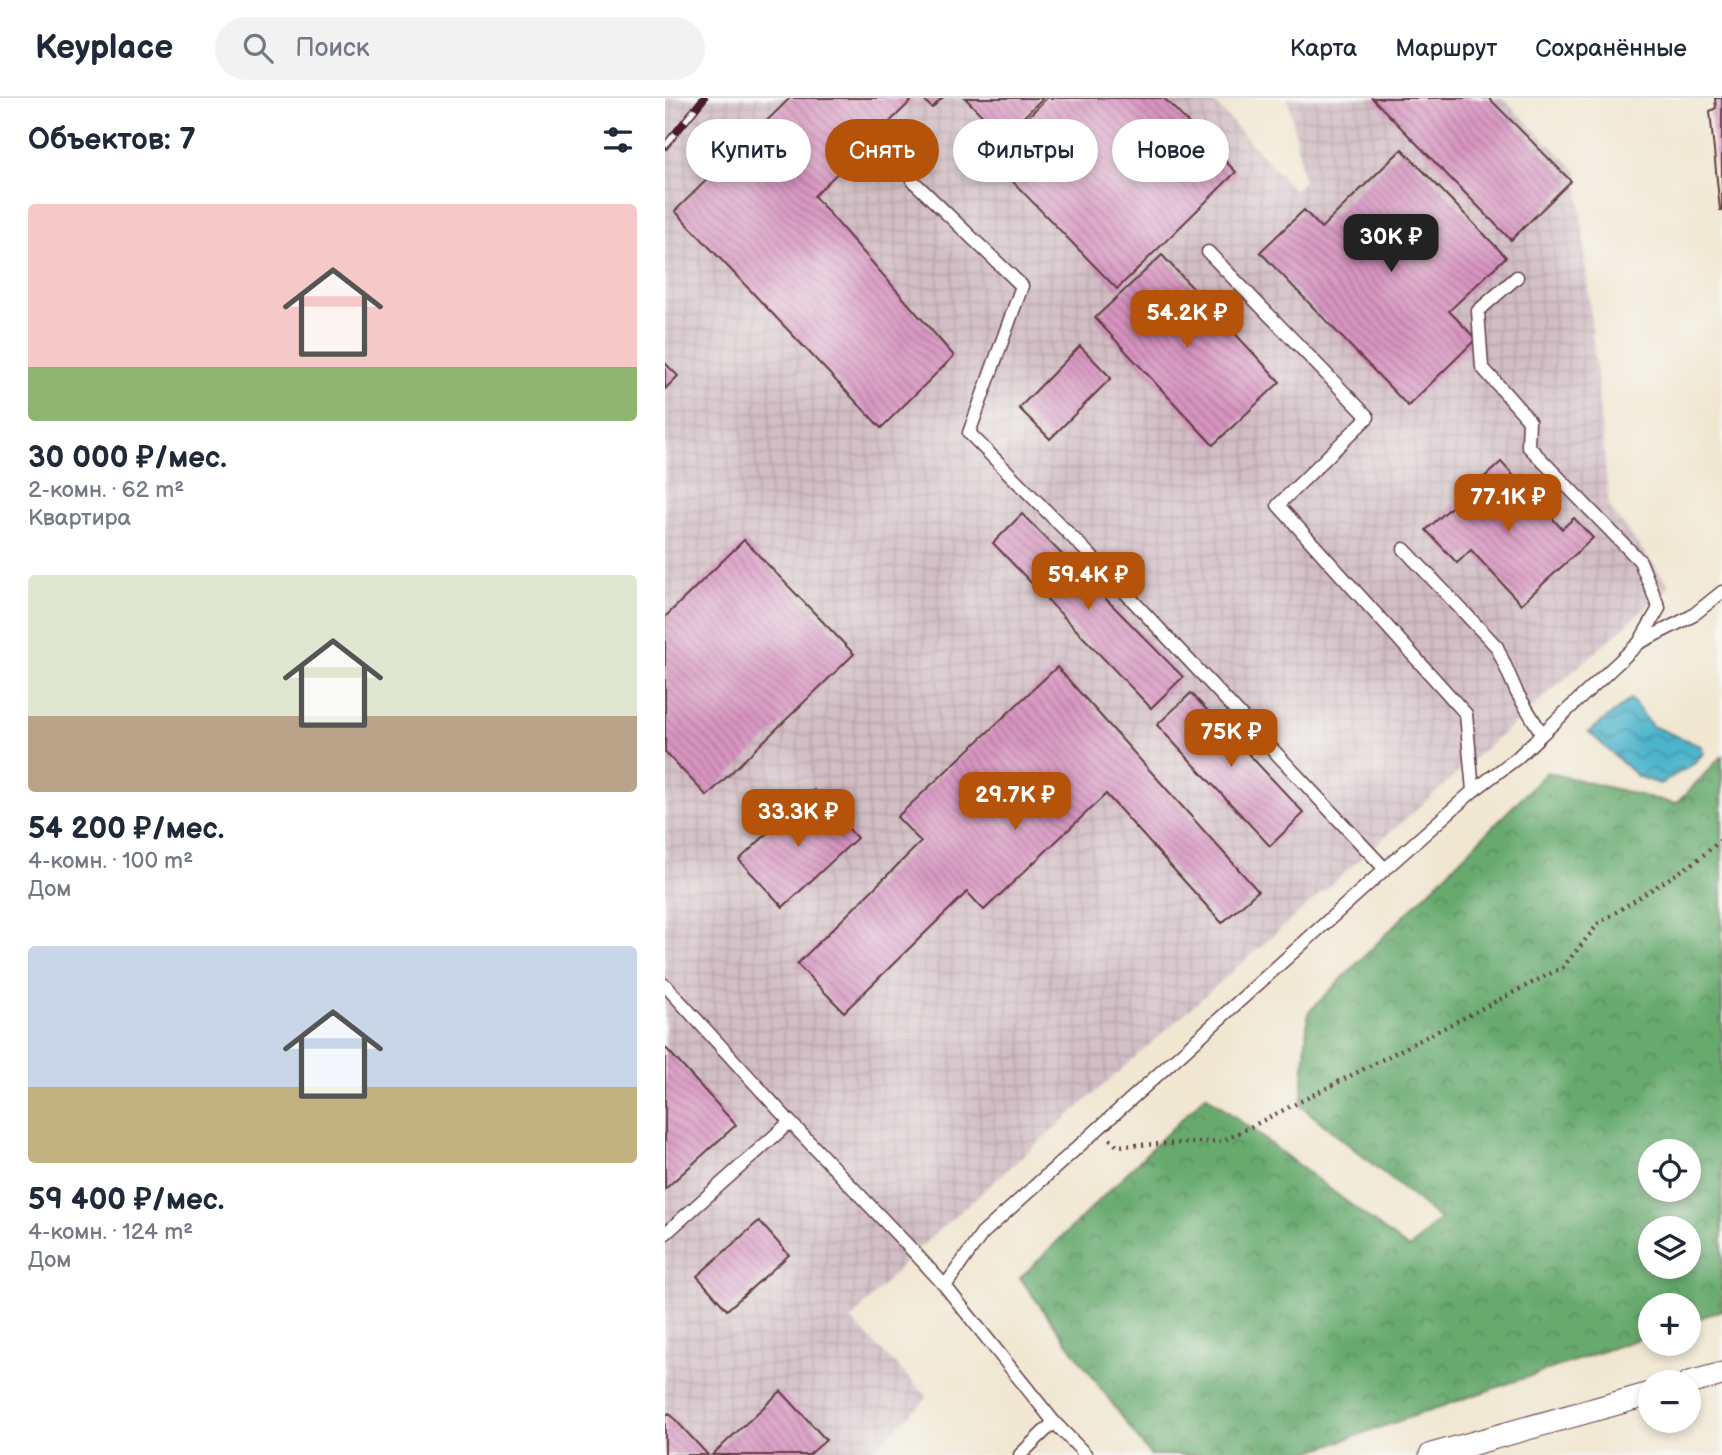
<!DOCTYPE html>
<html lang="ru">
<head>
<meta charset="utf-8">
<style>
  :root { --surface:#fff; --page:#f2f2f3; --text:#1f2937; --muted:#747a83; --line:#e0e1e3; --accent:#b45309 }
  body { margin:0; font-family:"Balsamiq Sans",sans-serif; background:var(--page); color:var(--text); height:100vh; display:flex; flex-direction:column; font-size:26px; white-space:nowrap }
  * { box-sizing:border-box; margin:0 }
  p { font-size:23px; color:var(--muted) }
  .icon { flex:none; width:38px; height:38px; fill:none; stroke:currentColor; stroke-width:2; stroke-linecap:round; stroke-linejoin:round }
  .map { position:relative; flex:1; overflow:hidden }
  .drawer { display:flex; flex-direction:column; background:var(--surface); width:665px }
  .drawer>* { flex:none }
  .banner { position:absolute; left:21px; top:21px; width:665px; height:63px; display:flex; gap:14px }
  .controls { position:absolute; left:973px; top:1041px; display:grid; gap:14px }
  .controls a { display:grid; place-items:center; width:63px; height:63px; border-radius:50%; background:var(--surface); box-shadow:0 4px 10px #0003; font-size:35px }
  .price { position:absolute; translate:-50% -60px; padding:0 16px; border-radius:14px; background:var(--accent); color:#fff; font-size:23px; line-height:46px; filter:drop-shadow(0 2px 4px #0008) }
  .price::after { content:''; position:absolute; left:50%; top:42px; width:21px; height:16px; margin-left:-10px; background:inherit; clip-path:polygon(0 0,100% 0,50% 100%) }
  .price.active { background:#222; color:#fff }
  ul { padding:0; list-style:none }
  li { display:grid; align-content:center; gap:14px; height:371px; padding:0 28px }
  li span { display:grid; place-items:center; height:217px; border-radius:7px; color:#555 }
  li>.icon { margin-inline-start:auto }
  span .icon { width:126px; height:126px; fill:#fffc; stroke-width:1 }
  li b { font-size:30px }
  h2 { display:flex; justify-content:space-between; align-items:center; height:84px; padding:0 28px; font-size:30px }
  .tag { padding:0 24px; border-radius:32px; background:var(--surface); box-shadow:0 4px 10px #0003; font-size:24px; line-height:63px }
  .tag.active { background:var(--accent); color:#fff }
  header { display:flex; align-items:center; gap:42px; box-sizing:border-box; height:98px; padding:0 35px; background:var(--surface); border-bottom:2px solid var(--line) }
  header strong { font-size:33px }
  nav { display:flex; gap:38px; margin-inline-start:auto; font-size:24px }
  .search { width:490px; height:63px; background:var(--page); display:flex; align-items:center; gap:18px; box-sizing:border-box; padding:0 24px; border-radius:38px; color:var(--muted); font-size:26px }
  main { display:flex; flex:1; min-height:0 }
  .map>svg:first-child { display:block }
  .industrial { fill:url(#industrial-grid) }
  .forest { fill:url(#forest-crowns); stroke:#59644c; stroke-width:2; fill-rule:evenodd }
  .water { fill:url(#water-waves); stroke:#4b6a7b; stroke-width:2 }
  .building { fill:url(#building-back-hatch) }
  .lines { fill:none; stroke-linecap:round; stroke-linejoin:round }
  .service-casing { stroke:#633d44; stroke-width:15 }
  .minor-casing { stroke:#633d44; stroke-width:25 }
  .path { stroke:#633d44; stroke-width:4.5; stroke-dasharray:2 5; stroke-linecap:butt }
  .service { stroke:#fff; stroke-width:12 }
  .minor { stroke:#fff; stroke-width:23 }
  .rail-casing { stroke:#4a1f2b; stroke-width:8 }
  .rail { stroke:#f6f6f2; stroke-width:5; stroke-dasharray:16; stroke-linecap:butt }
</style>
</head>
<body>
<header>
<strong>Keyplace</strong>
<div class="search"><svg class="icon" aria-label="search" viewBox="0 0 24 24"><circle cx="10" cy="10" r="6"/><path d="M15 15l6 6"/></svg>Поиск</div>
<nav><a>Карта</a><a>Маршрут</a><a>Сохранённые</a></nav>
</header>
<main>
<section class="drawer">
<h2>Объектов: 7<svg class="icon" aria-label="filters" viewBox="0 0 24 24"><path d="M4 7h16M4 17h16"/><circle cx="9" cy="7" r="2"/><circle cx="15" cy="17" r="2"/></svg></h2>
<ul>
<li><span style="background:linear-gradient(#f6c9c9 75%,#8fb573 0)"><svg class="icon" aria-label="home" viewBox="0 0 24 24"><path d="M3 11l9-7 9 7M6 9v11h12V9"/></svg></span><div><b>30 000 ₽/мес.</b><p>2-комн. · 62 m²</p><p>Квартира</p></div></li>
<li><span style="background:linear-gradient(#dfe7d0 65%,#b9a48a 0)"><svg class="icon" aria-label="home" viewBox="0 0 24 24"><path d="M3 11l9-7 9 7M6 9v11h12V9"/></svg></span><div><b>54 200 ₽/мес.</b><p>4-комн. · 100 m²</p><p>Дом</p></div></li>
<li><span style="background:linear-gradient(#c9d6e8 65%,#c2b280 0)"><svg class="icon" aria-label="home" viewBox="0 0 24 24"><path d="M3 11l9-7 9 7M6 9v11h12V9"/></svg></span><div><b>59 400 ₽/мес.</b><p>4-комн. · 124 m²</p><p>Дом</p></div></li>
</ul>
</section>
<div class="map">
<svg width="1057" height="1357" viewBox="0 0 1057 1357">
  <defs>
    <pattern id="industrial-grid" width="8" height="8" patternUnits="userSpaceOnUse" patternTransform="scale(1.75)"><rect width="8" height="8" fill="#d2bdc5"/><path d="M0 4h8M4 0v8" fill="none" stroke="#b6a2a9"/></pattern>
    <pattern id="forest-crowns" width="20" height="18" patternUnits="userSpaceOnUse" patternTransform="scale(1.75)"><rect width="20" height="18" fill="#68aa6e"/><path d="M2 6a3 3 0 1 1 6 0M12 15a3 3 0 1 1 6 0" fill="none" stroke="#588a5b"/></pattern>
    <pattern id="water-waves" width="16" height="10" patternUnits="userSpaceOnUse" patternTransform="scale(1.75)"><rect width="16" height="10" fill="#4cb4cb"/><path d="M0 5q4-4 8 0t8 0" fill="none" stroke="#4192a5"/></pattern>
    <pattern id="building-back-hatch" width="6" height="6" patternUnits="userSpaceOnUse" patternTransform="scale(1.75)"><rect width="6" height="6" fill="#d794c0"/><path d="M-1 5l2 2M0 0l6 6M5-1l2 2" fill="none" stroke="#b0789c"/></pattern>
  </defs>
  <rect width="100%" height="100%" fill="#f6f6f2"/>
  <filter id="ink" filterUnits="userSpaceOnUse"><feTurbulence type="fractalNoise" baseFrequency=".0143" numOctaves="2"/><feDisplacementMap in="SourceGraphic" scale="14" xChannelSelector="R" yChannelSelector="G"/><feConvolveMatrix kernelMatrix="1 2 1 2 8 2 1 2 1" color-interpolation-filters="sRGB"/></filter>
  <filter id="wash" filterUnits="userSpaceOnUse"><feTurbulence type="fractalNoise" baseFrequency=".00686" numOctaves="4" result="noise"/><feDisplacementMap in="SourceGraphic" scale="28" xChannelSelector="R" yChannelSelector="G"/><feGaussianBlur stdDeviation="1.57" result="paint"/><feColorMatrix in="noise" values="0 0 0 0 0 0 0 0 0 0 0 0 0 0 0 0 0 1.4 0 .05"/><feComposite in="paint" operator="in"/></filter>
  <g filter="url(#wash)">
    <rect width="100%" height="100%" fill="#f1e7d1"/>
    <path class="industrial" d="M0 0H545L629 92 639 83 623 0H837L912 73 944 409 1005 488 249 1154 186 1222 263 1299 202 1357H0Z"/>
    <path class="forest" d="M1057 658V1212L1024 1224V1208H985V1237L635 1357H485L355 1180 541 997 744 1151 775 1121 636 1008 643 915 882 674 1011 706ZM985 1054H1024V1092H985ZM1024 1130V1169H985V1130Z"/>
    <path class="water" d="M966 601 987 628 1036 648 1039 655 1027 667 995 686 972 678 924 634Z"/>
    <g id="blocks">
      <path class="building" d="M125 0H243L246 3 149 98 289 258 216 330 10 113Z
        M257 0H277L267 10Z
        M300 0H378L338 39Z
        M382 0H499L571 74 452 191 323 58Z
        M707 0H824L906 83 846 142Z
        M1050 0H1057V112H1055L1045 13 1051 10Z
        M737 51 841 159 784 213 811 241 743 308 595 154 639 112 656 130Z
        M497 157 615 284 548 347 430 220Z
        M415 248 446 280 385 341 354 310Z
        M0 265 13 278 0 291Z
        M836 364 897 431 909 420 928 440 856 506 806 452 792 465 761 432Z
        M357 416 518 579 486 610 328 445Z
        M79 442 189 556 42 698 0 654V519Z
        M392 569 593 793 557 825 441 696 319 812 302 794 179 914 132 866 256 744 232 719Z
        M526 595 639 715 605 748 492 627Z
        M149 692 192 740 118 809 74 762Z
        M0 949 71 1027 0 1091Z
        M94 1123 124 1157 62 1212 32 1178Z
        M116 1293 161 1342 144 1357H47Z
        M4 1315 43 1357H0V1318Z"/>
    </g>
  </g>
  <g filter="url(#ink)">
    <use href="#blocks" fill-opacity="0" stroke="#633d44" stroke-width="2"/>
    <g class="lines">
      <defs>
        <path id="service" d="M248 83 357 188 304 335 423 455 720 771
          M543 154 703 319 613 407 801 616 808 693
          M852 179 813 213 817 269 864 322 863 348 975 463 994 510 974 545 877 636
          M974 545 1027 518 1057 494
          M0 887 125 1024 249 1154 280 1188 389 1324 421 1357
          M0 1136 125 1024
          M280 1188 317 1136 720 771 808 693 852 660 877 636 852 595 832 549 739 451
          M355 1357 389 1324"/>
        <path id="minor" d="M1024 1285 1057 1276
          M766 1357 985 1296"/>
      </defs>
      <use href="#service" class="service-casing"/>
      <use href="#minor" class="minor-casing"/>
      <path class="path" d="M445 1041 452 1048 558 1043 898 869 934 825 1030 764 1057 741"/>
      <use href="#service" class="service"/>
      <use href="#minor" class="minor"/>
      <defs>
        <path id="rail" d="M0 48 39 0"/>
      </defs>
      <use href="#rail" class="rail-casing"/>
      <use href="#rail" class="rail"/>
    </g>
  </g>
</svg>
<div class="controls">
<a><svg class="icon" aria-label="locate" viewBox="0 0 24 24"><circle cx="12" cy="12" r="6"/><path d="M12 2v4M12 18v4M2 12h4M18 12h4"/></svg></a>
<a><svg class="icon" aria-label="layers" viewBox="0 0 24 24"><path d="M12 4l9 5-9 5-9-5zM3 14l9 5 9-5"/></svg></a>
<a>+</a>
<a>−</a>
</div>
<b class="price active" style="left:726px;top:176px">30K ₽</b>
<b class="price" style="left:522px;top:252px">54.2K ₽</b>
<b class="price" style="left:843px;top:436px">77.1K ₽</b>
<b class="price" style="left:423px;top:514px">59.4K ₽</b>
<b class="price" style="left:566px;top:671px">75K ₽</b>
<b class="price" style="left:350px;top:734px">29.7K ₽</b>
<b class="price" style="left:133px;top:751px">33.3K ₽</b>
<div class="banner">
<a class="tag">Купить</a>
<a class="tag active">Снять</a>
<a class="tag">Фильтры</a>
<a class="tag">Новое</a>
</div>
</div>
</main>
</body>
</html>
